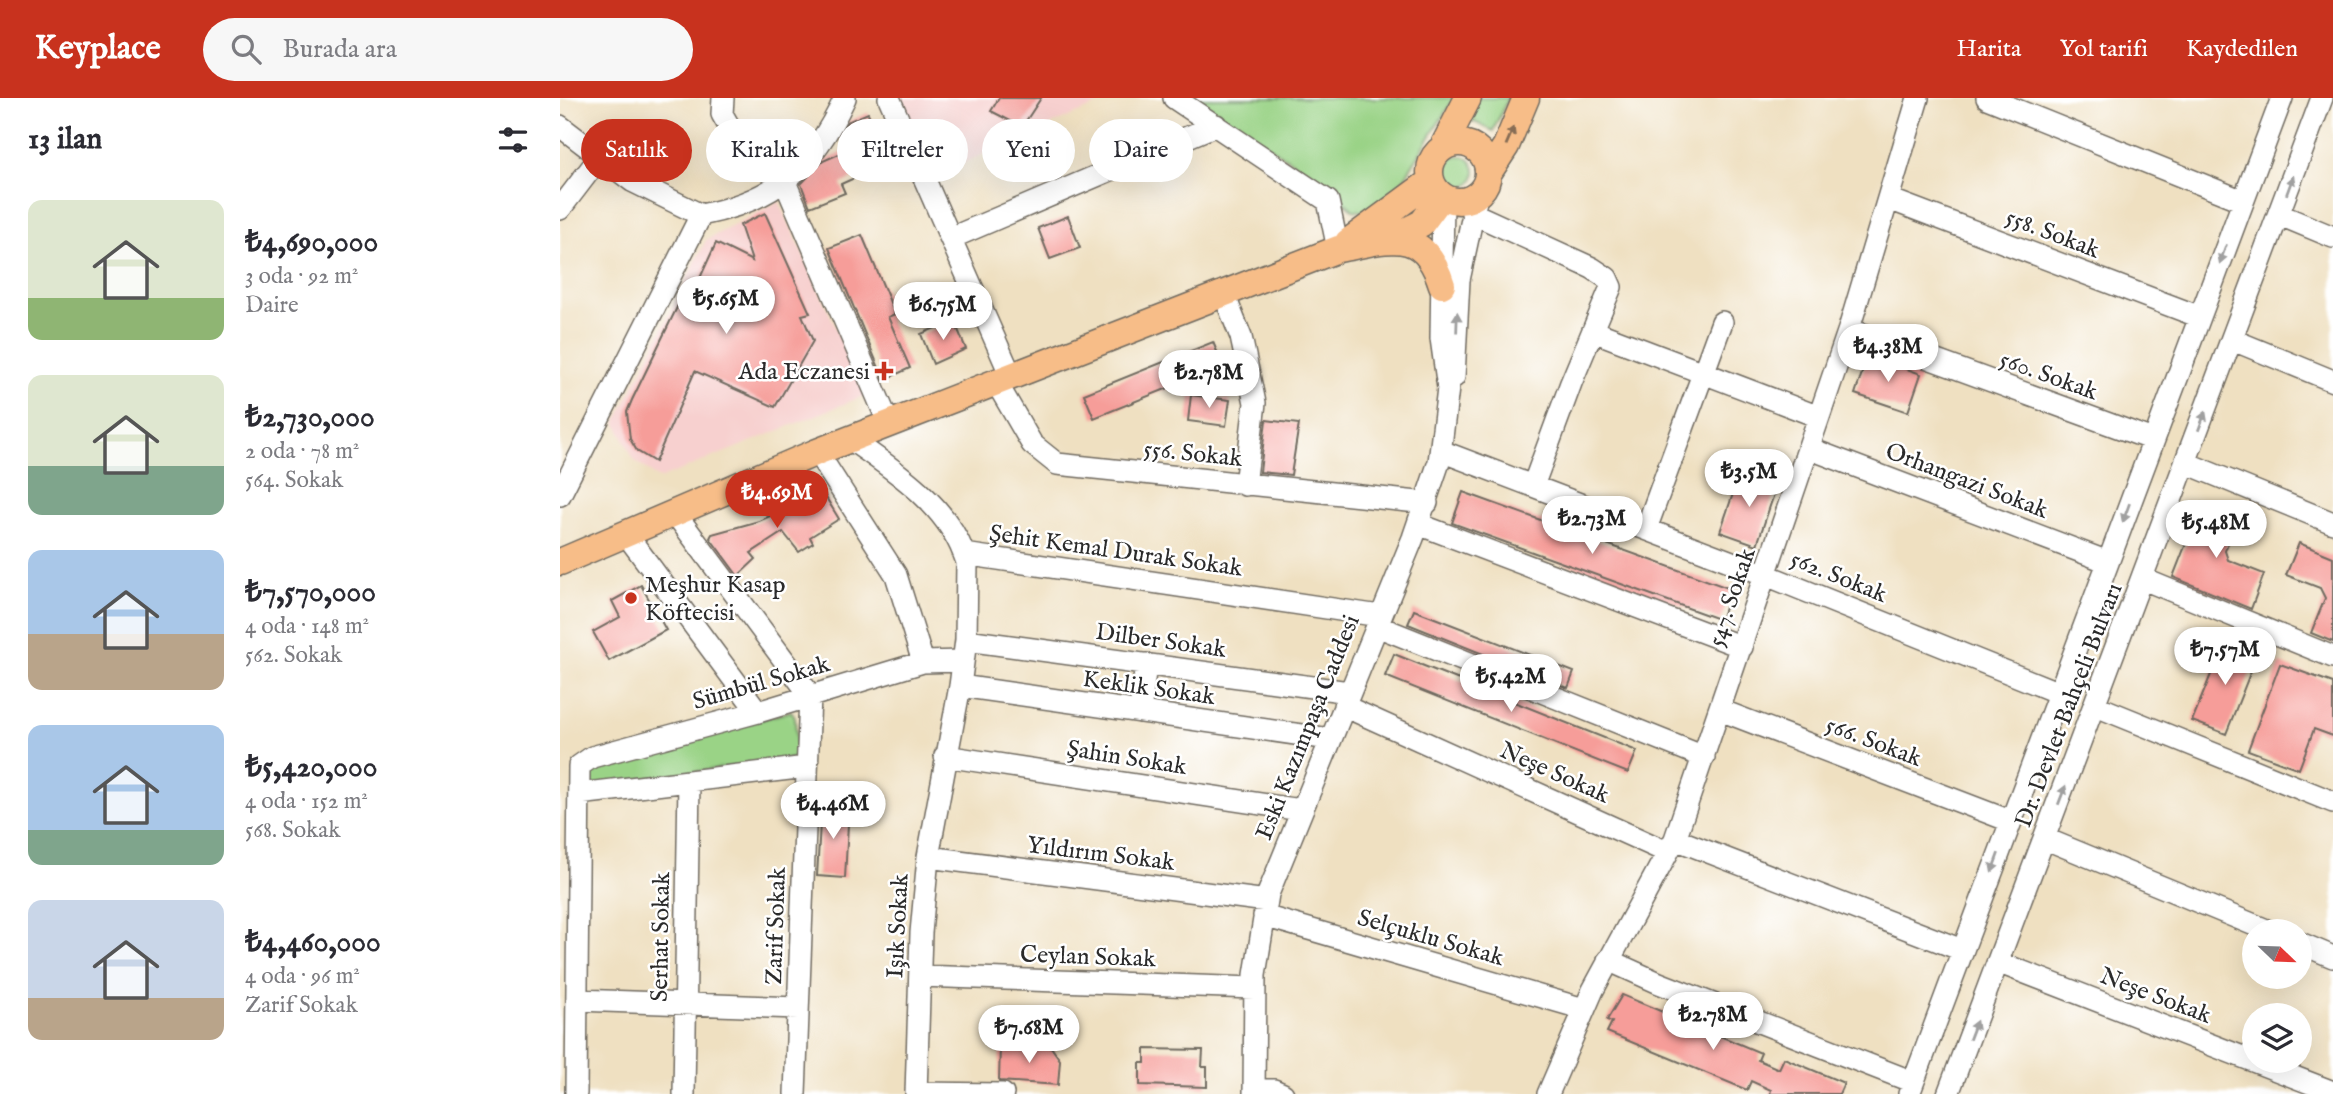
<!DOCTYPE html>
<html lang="tr">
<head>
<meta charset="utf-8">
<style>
  :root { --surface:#fff; --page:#f7f7f7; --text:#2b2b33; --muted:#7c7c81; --accent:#c8321e }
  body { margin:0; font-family:"IM FELL English",serif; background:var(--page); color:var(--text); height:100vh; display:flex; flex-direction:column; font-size:26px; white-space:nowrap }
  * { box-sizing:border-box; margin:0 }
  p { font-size:23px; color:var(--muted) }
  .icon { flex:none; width:38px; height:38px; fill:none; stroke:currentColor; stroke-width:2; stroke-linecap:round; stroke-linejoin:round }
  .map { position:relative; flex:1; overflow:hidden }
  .drawer { display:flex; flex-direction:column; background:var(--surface); width:560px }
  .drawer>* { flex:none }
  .guide { position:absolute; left:21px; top:21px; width:665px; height:63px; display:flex; gap:14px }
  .needle { width:46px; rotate:113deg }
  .buttons { position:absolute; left:1682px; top:821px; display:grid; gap:14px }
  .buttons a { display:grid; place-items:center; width:70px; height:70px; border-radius:50%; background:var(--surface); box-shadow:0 7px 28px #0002; font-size:35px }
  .price { position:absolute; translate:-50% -60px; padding:0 16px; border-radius:24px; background:#fff; color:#222; font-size:23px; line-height:46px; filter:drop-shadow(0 2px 4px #0008) }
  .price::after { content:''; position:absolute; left:50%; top:42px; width:21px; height:16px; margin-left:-10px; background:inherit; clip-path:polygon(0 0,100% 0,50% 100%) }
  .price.on { background:var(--accent); color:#fff }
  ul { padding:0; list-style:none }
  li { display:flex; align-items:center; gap:21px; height:175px; padding:0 28px }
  li span { display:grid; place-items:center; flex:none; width:196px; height:140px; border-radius:14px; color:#555 }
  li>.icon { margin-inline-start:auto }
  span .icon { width:84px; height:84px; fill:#fffc; stroke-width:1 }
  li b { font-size:30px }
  h2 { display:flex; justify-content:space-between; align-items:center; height:84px; padding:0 28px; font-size:30px }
  .pill { padding:0 24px; border-radius:32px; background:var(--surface); box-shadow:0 7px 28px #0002; font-size:24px; line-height:63px }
  .pill.on { background:var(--accent); color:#fff }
  header { display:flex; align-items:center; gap:42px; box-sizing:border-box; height:98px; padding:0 35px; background:var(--accent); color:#fff }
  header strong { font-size:33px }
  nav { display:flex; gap:38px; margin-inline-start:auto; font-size:24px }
  .search { width:490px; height:63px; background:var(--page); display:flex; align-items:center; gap:18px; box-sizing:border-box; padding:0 24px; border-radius:38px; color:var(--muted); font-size:26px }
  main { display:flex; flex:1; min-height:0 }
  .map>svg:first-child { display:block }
  .built { fill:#f7d0cf }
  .green { fill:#9ad386; stroke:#627f58; stroke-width:2 }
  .building { fill:#f69d99 }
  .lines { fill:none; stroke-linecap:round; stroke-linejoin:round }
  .minor-casing { stroke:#706a60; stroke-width:24 }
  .major-casing { stroke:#706a60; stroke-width:29 }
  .minor { stroke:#fff; stroke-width:21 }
  .major { stroke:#f7bd88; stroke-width:26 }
  .oneway { fill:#876d55 }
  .oneway2 { fill:#a0a0a0 }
  .poi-dot { fill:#c8321e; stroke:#fff; stroke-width:2.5 }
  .labels { text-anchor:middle; stroke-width:5; stroke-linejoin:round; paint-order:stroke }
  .street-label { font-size:24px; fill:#2b2b2b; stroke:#fff }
  .poi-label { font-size:24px; fill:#2b2b2b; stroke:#fff; text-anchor:end }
</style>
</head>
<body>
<header>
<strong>Keyplace</strong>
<div class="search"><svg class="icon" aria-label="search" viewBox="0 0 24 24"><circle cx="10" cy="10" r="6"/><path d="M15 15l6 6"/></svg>Burada ara</div>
<nav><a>Harita</a><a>Yol tarifi</a><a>Kaydedilen</a></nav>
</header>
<main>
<section class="drawer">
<h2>13 ilan<svg class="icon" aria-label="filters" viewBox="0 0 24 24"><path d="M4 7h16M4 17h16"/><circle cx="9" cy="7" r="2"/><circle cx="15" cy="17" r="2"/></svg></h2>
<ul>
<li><span style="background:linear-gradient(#dfe7d0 70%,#8fb573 0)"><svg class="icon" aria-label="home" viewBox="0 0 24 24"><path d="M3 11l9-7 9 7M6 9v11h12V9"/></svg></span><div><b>₺4,690,000</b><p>3 oda · 92 m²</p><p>Daire</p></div></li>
<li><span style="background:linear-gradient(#dfe7d0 65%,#7fa58c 0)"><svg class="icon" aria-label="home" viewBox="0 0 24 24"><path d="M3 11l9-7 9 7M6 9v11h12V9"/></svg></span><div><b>₺2,730,000</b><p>2 oda · 78 m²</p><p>564. Sokak</p></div></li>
<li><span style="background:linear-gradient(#a9c7e8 60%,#b9a48a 0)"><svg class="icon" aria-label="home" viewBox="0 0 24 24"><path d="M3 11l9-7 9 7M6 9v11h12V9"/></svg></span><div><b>₺7,570,000</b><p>4 oda · 148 m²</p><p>562. Sokak</p></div></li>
<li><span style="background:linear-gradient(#a9c7e8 75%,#7fa58c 0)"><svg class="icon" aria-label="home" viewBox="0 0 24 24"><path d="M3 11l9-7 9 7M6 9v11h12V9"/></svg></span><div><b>₺5,420,000</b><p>4 oda · 152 m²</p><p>568. Sokak</p></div></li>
<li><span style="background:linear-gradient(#c9d6e8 70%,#b9a48a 0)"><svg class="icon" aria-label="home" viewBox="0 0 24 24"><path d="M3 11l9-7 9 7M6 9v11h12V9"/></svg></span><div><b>₺4,460,000</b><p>4 oda · 96 m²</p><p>Zarif Sokak</p></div></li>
</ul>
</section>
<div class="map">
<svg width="1773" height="996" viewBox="0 0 1773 996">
  <rect width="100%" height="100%" fill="#fff"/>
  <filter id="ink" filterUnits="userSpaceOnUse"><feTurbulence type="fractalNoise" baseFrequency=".0143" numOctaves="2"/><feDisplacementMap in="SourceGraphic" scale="14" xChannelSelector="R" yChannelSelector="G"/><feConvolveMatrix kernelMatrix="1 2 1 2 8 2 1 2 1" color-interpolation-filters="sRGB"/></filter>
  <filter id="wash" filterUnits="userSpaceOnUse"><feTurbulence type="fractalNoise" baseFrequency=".00686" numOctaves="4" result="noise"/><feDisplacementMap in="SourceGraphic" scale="28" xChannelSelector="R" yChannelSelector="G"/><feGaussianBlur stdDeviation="1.57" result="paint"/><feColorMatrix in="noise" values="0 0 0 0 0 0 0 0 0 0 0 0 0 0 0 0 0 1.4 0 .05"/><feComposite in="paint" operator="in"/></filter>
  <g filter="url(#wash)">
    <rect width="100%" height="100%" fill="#efe0c1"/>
    <path class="built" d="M337 0H553L373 78Z
      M219 103 306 297 99 381 74 362 56 324 146 142Z"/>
    <path class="green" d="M635 0H894L839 89 807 114 793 112 765 85Z
      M918 0H948L933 33 906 20Z
      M883 74a16 16 0 1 1 32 0a16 16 0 1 1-32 0Z
      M231 613 235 619 237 660 30 688 27 671Z"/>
    <g id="blocks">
      <path class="building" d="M439 0H481L462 29 431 13Z
        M308 15 330 64 281 86 285 95 250 109 241 86 263 63 288 52 281 36 287 24Z
        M205 115 250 215 242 217 253 243 215 309 135 273 95 364 77 353 70 341 67 314 72 302 122 199 130 202 156 145 192 163 180 127Z
        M508 118 520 150 490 161 478 130Z
        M302 137 335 216 328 219 350 270 324 282 269 150Z
        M394 222 406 251 373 266 361 236Z
        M653 244 663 268 534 320 524 296Z
        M1308 257 1361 276 1348 314 1295 296Z
        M631 297 670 302 666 328 628 323Z
        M706 322 739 326 731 377 700 374Z
        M1180 375 1217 387 1197 447 1160 434Z
        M259 388 279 421 250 439 253 445 239 454 223 434 191 455 196 461 178 478 150 440 152 436 199 423 241 404 239 401Z
        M903 394 1171 491 1161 522 892 425Z
        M1642 405 1678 419 1665 453 1668 462 1704 476 1691 511 1613 479Z
        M1739 445 1773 459V544L1751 535 1765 500 1760 490 1726 477Z
        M81 487 106 532 49 563 33 534 60 519 52 503Z
        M854 512 1014 574 1008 590 848 526Z
        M1665 542 1698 555 1666 636 1632 623Z
        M834 556 1077 653 1068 675 825 578Z
        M1720 566 1773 585V638L1754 631 1739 671 1688 652Z
        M261 707 289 708 285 780 257 778Z
        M1062 897 1201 955 1198 962 1219 971 1224 960 1284 985 1279 996H1210L1211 992 1191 983 1187 992 1047 934 1052 924 1047 922Z
        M440 948 491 949 500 962 498 987 439 983Z
        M585 951 643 952 642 969H647V989L580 987V965H585Z"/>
    </g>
  </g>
  <g filter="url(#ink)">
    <use href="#blocks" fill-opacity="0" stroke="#706a60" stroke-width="2"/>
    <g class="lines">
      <defs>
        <path id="minor" d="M163 0 162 16 170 30 225 84 329 326
          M329 0 451 278
          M614 0 768 103 778 151
          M1427 0 1683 103
          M0 28 72 83 141 117
          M1329 101 1640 219
          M0 111 39 60
          M912 115 1032 170 1047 180 1051 189 1011 285 973 388
          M1720 117 1773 139
          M391 140 656 27
          M664 196 681 239 695 305 685 387
          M1289 231 1593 342
          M1033 233 1259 319
          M1673 242 1773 283
          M894 279 899 182 917 98
          M436 284 472 346 497 366 867 405
          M290 341C333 371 385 405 404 456L820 518
          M1248 350 1548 464
          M881 353 1206 477 1499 595
          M257 354 336 477 363 564
          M1626 365 1773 425
          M0 397 141 117C217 102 253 69 285 0
          M114 414 250 597 235 996
          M858 426 1182 549
          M1086 431 1162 224
          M66 436 198 614
          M1583 481 1773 559
          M817 528 1144 659
          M406 542 789 594
          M400 588 770 641
          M784 608 1107 754
          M1536 608 1773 704
          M1160 612 1450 723
          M580 614 586 566
          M385 658 741 712
          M19 696 247 669
          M1115 741 1402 852
          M1486 741 1709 833
          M368 759 707 803
          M704 818 1024 911
          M1740 845 1773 859
          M1048 862 1099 885 1353 984
          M1440 865 1773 994
          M360 878 694 890
          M17 902 238 910
          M694 992H714L723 996
          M356 995 443 996
          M16 996 19 668 32 659 198 614 363 564 402 563
          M124 996 129 683
          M356 996 361 835 368 759 400 588 406 542 407 464 404 456
          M694 996 695 877 708 796 853 440 879 364 888 290 881 240 883 100
          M988 996 1033 892 1115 741 1289 231 1358 0
          M1349 996 1722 0
          M1388 996 1762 0"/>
        <path id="major" d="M870 74a29 29 0 1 1 58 0a29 29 0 1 1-58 0Z
          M883 49 908 0
          M929 74 946 48 966 0
          M828 142 862 125 882 98
          M788 144 871 83
          M0 464 257 354 778 151C829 142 863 126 882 187"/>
      </defs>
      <use href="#minor" class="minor-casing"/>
      <use href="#major" class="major-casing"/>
      <use href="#minor" class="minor"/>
      <use href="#major" class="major"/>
    </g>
    <defs><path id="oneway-solid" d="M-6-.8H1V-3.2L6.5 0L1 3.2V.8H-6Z" transform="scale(1.75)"/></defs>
    <use class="oneway" href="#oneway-solid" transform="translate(950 38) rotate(-67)"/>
    <g class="oneway2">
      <use href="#oneway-solid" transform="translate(1730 87) rotate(-70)"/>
      <use href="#oneway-solid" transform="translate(1663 156) rotate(110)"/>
      <use href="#oneway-solid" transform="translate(897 224) rotate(-88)"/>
      <use href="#oneway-solid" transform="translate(1642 323) rotate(-69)"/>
      <use href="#oneway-solid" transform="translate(1566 415) rotate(110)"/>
      <use href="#oneway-solid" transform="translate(1502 697) rotate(-69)"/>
      <use href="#oneway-solid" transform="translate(1435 765) rotate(110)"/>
      <use href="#oneway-solid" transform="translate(1413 932) rotate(-69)"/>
    </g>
  </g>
  <g class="poi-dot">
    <path d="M320.5 262.5h7v7h7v7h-7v7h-7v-7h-7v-7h7z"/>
    <circle cx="71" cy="500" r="7"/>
  </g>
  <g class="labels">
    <g class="street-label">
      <text transform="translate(1493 135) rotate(21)" y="8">558. Sokak</text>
      <text transform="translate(1489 277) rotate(20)" y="8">560. Sokak</text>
      <text transform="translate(633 355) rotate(6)" y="8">556. Sokak</text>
      <text transform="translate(1407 382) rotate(21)" y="8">Orhangazi Sokak</text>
      <text transform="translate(556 452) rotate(8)" y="8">Şehit Kemal Durak Sokak</text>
      <text transform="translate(1279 478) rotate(22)" y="8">562. Sokak</text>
      <text transform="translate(1171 499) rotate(-71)" y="8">547. Sokak</text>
      <text transform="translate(601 542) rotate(8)" y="8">Dilber Sokak</text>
      <text transform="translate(201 584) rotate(-16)" y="8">Sümbül Sokak</text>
      <text transform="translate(589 589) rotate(8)" y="8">Keklik Sokak</text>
      <text transform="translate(1508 607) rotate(-69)" y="8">Dr. Devlet Bahçeli Bulvarı</text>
      <text transform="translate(747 629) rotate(-68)" y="8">Eski Kazımpaşa Caddesi</text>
      <text transform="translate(1314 643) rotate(21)" y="8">566. Sokak</text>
      <text transform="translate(567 659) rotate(9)" y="8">Şahin Sokak</text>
      <text transform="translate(995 674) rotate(24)" y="8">Neşe Sokak</text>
      <text transform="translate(541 755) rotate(7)" y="8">Yıldırım Sokak</text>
      <text transform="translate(215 828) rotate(-88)" y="8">Zarif Sokak</text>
      <text transform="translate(337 828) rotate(-87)" y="8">Işık Sokak</text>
      <text transform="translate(100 839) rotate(-89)" y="8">Serhat Sokak</text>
      <text transform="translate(871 839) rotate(16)" y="8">Selçuklu Sokak</text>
      <text transform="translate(528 858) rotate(2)" y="8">Ceylan Sokak</text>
      <text transform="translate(1596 897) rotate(21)" y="8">Neşe Sokak</text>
    </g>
    <g class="poi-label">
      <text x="310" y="281">Ada Eczanesi</text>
      <text x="85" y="494" text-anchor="start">Meşhur Kasap<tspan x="85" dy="28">Köftecisi</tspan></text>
    </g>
  </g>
</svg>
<div class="buttons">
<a><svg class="needle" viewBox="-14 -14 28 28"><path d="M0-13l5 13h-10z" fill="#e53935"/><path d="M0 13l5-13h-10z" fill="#7c7c81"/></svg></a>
<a><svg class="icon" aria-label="layers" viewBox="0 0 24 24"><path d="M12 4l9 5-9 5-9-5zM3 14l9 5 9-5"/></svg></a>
</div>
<b class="price" style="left:166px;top:238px">₺5.65M</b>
<b class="price" style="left:383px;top:244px">₺6.75M</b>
<b class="price" style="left:1328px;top:286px">₺4.38M</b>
<b class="price" style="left:649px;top:312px">₺2.78M</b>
<b class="price" style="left:1189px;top:411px">₺3.5M</b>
<b class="price on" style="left:217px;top:432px">₺4.69M</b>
<b class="price" style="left:1032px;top:458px">₺2.73M</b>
<b class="price" style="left:1656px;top:462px">₺5.48M</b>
<b class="price" style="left:1665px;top:589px">₺7.57M</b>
<b class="price" style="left:951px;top:616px">₺5.42M</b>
<b class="price" style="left:273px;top:743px">₺4.46M</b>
<b class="price" style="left:1153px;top:954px">₺2.78M</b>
<b class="price" style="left:469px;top:967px">₺7.68M</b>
<div class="guide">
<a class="pill on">Satılık</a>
<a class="pill">Kiralık</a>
<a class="pill">Filtreler</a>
<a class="pill">Yeni</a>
<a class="pill">Daire</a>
</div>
</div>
</main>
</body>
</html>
